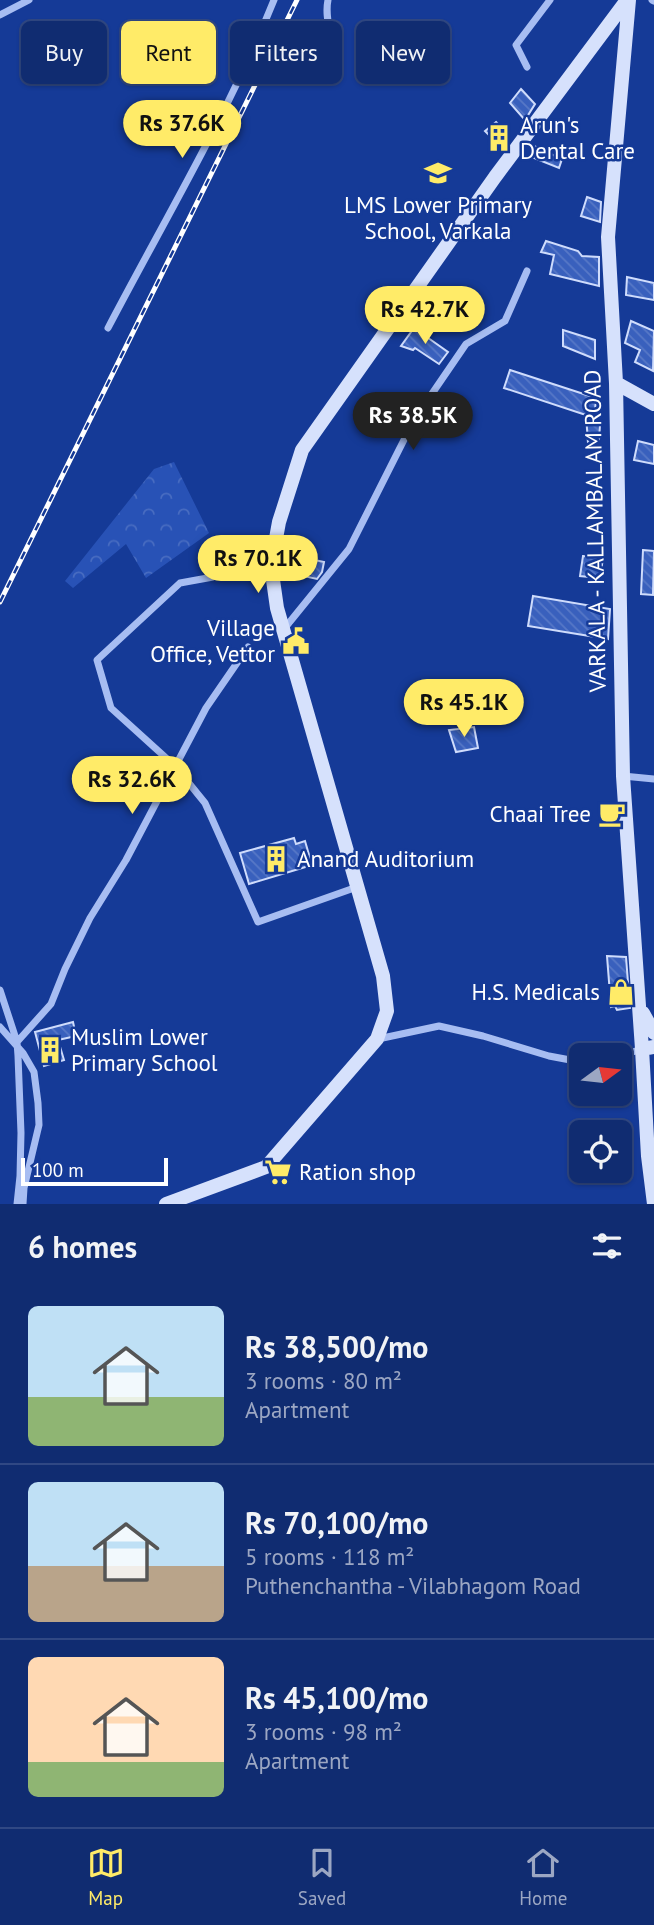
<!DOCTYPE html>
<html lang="en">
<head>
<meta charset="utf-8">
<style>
  :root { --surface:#102c71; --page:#193476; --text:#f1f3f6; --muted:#9ca7c3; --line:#304884; --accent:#ffeb68 }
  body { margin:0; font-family:"PT Sans",sans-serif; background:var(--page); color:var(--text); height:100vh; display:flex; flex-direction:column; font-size:26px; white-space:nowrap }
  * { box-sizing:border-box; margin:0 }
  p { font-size:23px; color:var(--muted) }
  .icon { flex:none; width:38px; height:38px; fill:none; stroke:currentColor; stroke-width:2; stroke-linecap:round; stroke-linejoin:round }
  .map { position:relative; height:1204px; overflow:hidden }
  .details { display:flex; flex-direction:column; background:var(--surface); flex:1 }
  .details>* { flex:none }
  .guide { position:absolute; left:21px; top:21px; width:612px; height:63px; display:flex; gap:14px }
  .needle { width:46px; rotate:75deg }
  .buttons { position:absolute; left:569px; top:1043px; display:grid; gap:14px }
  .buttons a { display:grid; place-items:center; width:63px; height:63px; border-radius:10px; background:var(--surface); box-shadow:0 2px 5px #0004,0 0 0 2px var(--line); font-size:35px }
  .scale { position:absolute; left:21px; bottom:18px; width:147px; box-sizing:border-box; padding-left:7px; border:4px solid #fff; border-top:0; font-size:19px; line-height:24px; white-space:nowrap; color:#fff; -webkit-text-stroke:5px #153a97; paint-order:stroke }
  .price { position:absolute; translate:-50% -60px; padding:0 16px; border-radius:24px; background:var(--accent); color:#111; font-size:23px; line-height:46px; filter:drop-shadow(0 2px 4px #0008) }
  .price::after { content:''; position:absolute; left:50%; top:42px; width:21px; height:16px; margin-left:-10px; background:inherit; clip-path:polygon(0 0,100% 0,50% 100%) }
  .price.selected { background:#222; color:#fff }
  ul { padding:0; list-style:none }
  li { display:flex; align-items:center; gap:21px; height:175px; padding:0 28px }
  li+li { border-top:2px solid var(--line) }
  li span { display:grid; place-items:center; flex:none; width:196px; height:140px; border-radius:10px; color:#555 }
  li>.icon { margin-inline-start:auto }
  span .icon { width:84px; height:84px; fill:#fffc; stroke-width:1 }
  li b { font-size:30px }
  h2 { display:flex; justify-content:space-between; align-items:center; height:84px; padding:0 28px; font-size:30px }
  .tag { padding:0 24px; border-radius:10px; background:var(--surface); box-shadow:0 2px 5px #0004,0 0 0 2px var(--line); font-size:24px; line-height:63px }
  .tag.selected { background:var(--accent); color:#111 }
  .tabs { display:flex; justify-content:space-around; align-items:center; height:98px; border-top:2px solid var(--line); background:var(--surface); font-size:19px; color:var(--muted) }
  .tabs a { display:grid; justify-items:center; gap:4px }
  .tabs .selected { color:var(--accent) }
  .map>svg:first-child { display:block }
  .park { fill:url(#park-crowns) }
  .building { fill:url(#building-back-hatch); stroke:#cfdcfc; stroke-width:2 }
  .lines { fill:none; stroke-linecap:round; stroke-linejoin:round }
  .street { stroke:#a7bdf2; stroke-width:7 }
  .secondary { stroke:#d6e1fc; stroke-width:14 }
  .rail-casing { stroke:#fff; stroke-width:5 }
  .rail { stroke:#153a97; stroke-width:2.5; stroke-dasharray:8; stroke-linecap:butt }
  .labels { text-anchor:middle; stroke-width:5; stroke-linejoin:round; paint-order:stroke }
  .poi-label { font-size:23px; fill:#fff; stroke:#153a97; text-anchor:start }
  .street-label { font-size:23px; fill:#fff; stroke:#153a97 }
</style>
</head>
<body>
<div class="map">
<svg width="654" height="1204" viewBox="0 0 654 1204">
  <defs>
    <pattern id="park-crowns" width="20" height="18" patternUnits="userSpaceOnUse" patternTransform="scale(1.75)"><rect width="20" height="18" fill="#2852b6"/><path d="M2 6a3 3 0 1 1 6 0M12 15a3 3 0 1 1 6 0" fill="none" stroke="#486cc1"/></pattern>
    <pattern id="building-back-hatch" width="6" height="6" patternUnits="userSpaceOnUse" patternTransform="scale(1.75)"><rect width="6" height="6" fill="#3960bd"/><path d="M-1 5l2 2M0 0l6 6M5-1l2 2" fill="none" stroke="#5778c7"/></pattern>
  </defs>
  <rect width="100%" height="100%" fill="#153a97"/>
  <path class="park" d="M174 462 209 533 146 578 126 544 73 588 65 581 154 469Z"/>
  <path class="building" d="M521 89 535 104 525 120 510 103Z
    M496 122 508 135 499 145 485 131Z
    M534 146 562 159 559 168 534 158 531 152Z
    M587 197 601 202 600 222 581 216Z
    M546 241 578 251 582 256 599 257V286L550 274 554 255 541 252Z
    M627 277 654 283V300L626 295Z
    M631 321 654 331 653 371 635 362 640 350 625 343Z
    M414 328 448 352 439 364 415 348 413 350 401 346Z
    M563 330 595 340V359L563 346Z
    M510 370 596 398 594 424 600 425 599 440 593 438V443H588L586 415 504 388Z
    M638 441 654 445V464L634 460Z
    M305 546 313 547 310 559 324 562 322 572 317 579 299 575Z
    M643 550 654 551 653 595 641 594Z
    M583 556 603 558 600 578 580 576Z
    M533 596 610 609 608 639 528 626Z
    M474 727 478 748 456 752 449 730Z
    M294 838 296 844 305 841 312 865 249 884 240 853Z
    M607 956 626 957 630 1008 617 1010 615 1006 611 1007Z
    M73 1022 76 1036 58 1040 64 1060 44 1066 35 1032Z"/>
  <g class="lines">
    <path class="street" d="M328 0C324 19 333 35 332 54
      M652 0 654 1
      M0 15 29 0
      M527 67 516 45 550 0
      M108 328C165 219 228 114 274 0
      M213 577 180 583 97 660 111 708 175 766 205 803 258 922 357 887
      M284 629 349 549 414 420 466 344 505 321 527 271
      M623 776 654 779
      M0 990 17 1042 18 1056 21 1133 20 1176 17 1204
      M0 1027 23 1053 34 1072 38 1103 39 1125 24 1188 23 1204
      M378 1039 439 1026 483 1036 549 1056 581 1062
      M17 1042 51 1004 65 969 90 918 126 860 206 708 248 647
      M620 1056 642 1049"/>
    <path class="secondary" d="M629 0 608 237 616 383 623 776 642 1049 654 1047
      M616 383 654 404
      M643 1013 654 1033
      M642 1049 648 1156 654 1204
      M166 1204 266 1167 377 1039 387 1011 383 976 277 608 271 566 279 522 302 450 495 177 627 0"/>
    <defs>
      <path id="rail" d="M0 602 297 0"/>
    </defs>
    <use href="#rail" class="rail-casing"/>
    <use href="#rail" class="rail"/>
  </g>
  <defs>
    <symbol id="building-bare" viewBox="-9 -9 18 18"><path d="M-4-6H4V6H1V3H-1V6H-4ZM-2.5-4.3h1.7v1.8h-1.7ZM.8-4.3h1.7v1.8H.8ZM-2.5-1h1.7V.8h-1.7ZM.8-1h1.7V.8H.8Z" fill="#ffeb68" stroke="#153a97" stroke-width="2.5" paint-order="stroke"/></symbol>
    <symbol id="school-bare" viewBox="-9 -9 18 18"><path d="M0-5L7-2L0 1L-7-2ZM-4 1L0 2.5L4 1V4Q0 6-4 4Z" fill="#ffeb68" stroke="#153a97" stroke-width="2.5" paint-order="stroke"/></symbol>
    <symbol id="civic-bare" viewBox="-9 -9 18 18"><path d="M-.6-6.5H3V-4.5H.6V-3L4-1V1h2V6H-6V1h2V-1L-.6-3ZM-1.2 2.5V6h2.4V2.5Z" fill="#ffeb68" stroke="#153a97" stroke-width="2.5" paint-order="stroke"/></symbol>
    <symbol id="cafe-bare" viewBox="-9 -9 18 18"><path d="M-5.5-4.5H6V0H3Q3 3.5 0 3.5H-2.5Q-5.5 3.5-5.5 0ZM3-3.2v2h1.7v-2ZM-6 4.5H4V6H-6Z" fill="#ffeb68" stroke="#153a97" stroke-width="2.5" paint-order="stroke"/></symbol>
    <symbol id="shop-bare" viewBox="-9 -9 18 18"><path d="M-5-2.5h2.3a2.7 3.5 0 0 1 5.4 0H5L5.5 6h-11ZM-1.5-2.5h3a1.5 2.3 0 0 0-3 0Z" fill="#ffeb68" stroke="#153a97" stroke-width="2.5" paint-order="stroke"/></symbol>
    <symbol id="supermarket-bare" viewBox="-9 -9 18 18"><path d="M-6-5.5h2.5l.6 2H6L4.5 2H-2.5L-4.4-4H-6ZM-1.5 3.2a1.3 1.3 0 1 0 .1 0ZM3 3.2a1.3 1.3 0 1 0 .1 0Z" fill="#ffeb68" stroke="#153a97" stroke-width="2.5" paint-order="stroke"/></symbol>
  </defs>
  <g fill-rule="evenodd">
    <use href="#building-bare" x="480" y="119" width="38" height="38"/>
    <use href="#school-bare" x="419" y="154" width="38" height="38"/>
    <use href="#civic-bare" x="277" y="622" width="38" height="38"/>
    <use href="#cafe-bare" x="593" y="795" width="38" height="38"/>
    <use href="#building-bare" x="257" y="840" width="38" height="38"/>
    <use href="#shop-bare" x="602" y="973" width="38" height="38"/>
    <use href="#building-bare" x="31" y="1031" width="38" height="38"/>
    <use href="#supermarket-bare" x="259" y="1153" width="38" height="38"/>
  </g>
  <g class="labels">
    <g class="poi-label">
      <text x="520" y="133">Arun's<tspan x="520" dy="26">Dental Care</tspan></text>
      <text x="438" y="213" text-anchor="middle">LMS Lower Primary<tspan x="438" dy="26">School, Varkala</tspan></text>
      <text x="275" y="636" text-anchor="end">Village<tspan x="275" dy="26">Office, Vettor</tspan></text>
      <text x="591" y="822" text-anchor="end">Chaai Tree</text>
      <text x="297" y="867">Anand Auditorium</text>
      <text x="600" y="1000" text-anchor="end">H.S. Medicals</text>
      <text x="71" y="1045">Muslim Lower<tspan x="71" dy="26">Primary School</tspan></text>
      <text x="299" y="1180">Ration shop</text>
    </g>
    <g class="street-label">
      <text transform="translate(595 531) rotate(-91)" y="8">VARKALA - KALLAMBALAM ROAD</text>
    </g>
  </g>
</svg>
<div class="buttons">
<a><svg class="needle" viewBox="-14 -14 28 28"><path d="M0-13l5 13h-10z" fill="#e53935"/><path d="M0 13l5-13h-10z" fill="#9ca7c3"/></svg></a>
<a><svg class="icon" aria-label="locate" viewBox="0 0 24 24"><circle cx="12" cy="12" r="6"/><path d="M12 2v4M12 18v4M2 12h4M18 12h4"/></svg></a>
</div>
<div class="scale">100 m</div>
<b class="price" style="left:182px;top:160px">Rs 37.6K</b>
<b class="price" style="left:425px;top:346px">Rs 42.7K</b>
<b class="price selected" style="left:413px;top:452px">Rs 38.5K</b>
<b class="price" style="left:258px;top:595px">Rs 70.1K</b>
<b class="price" style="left:464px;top:739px">Rs 45.1K</b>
<b class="price" style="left:132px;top:816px">Rs 32.6K</b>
<div class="guide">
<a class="tag">Buy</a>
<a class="tag selected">Rent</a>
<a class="tag">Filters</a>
<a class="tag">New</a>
</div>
</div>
<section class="details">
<h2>6 homes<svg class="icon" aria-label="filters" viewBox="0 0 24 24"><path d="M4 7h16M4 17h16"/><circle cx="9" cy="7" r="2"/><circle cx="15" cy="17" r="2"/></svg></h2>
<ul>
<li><span style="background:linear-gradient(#bfe0f5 65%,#8fb573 0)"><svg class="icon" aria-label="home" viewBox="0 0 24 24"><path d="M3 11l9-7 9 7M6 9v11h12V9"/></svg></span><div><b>Rs 38,500/mo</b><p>3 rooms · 80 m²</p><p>Apartment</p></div></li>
<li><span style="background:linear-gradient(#bfe0f5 60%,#b9a48a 0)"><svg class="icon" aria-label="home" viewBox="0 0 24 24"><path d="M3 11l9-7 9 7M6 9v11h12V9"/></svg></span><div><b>Rs 70,100/mo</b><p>5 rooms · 118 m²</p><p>Puthenchantha - Vilabhagom Road</p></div></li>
<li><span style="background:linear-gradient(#ffd9b3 75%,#8fb573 0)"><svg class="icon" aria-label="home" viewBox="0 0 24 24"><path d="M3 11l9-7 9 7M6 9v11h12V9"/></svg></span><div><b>Rs 45,100/mo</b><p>3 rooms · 98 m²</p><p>Apartment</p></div></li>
</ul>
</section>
<nav class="tabs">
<a class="selected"><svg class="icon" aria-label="map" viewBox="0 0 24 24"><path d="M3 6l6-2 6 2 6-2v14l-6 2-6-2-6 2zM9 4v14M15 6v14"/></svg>Map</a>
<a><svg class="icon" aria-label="saved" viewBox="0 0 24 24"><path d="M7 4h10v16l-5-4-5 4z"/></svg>Saved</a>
<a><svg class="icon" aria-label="home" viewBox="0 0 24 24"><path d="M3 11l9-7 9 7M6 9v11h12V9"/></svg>Home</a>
</nav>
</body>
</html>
